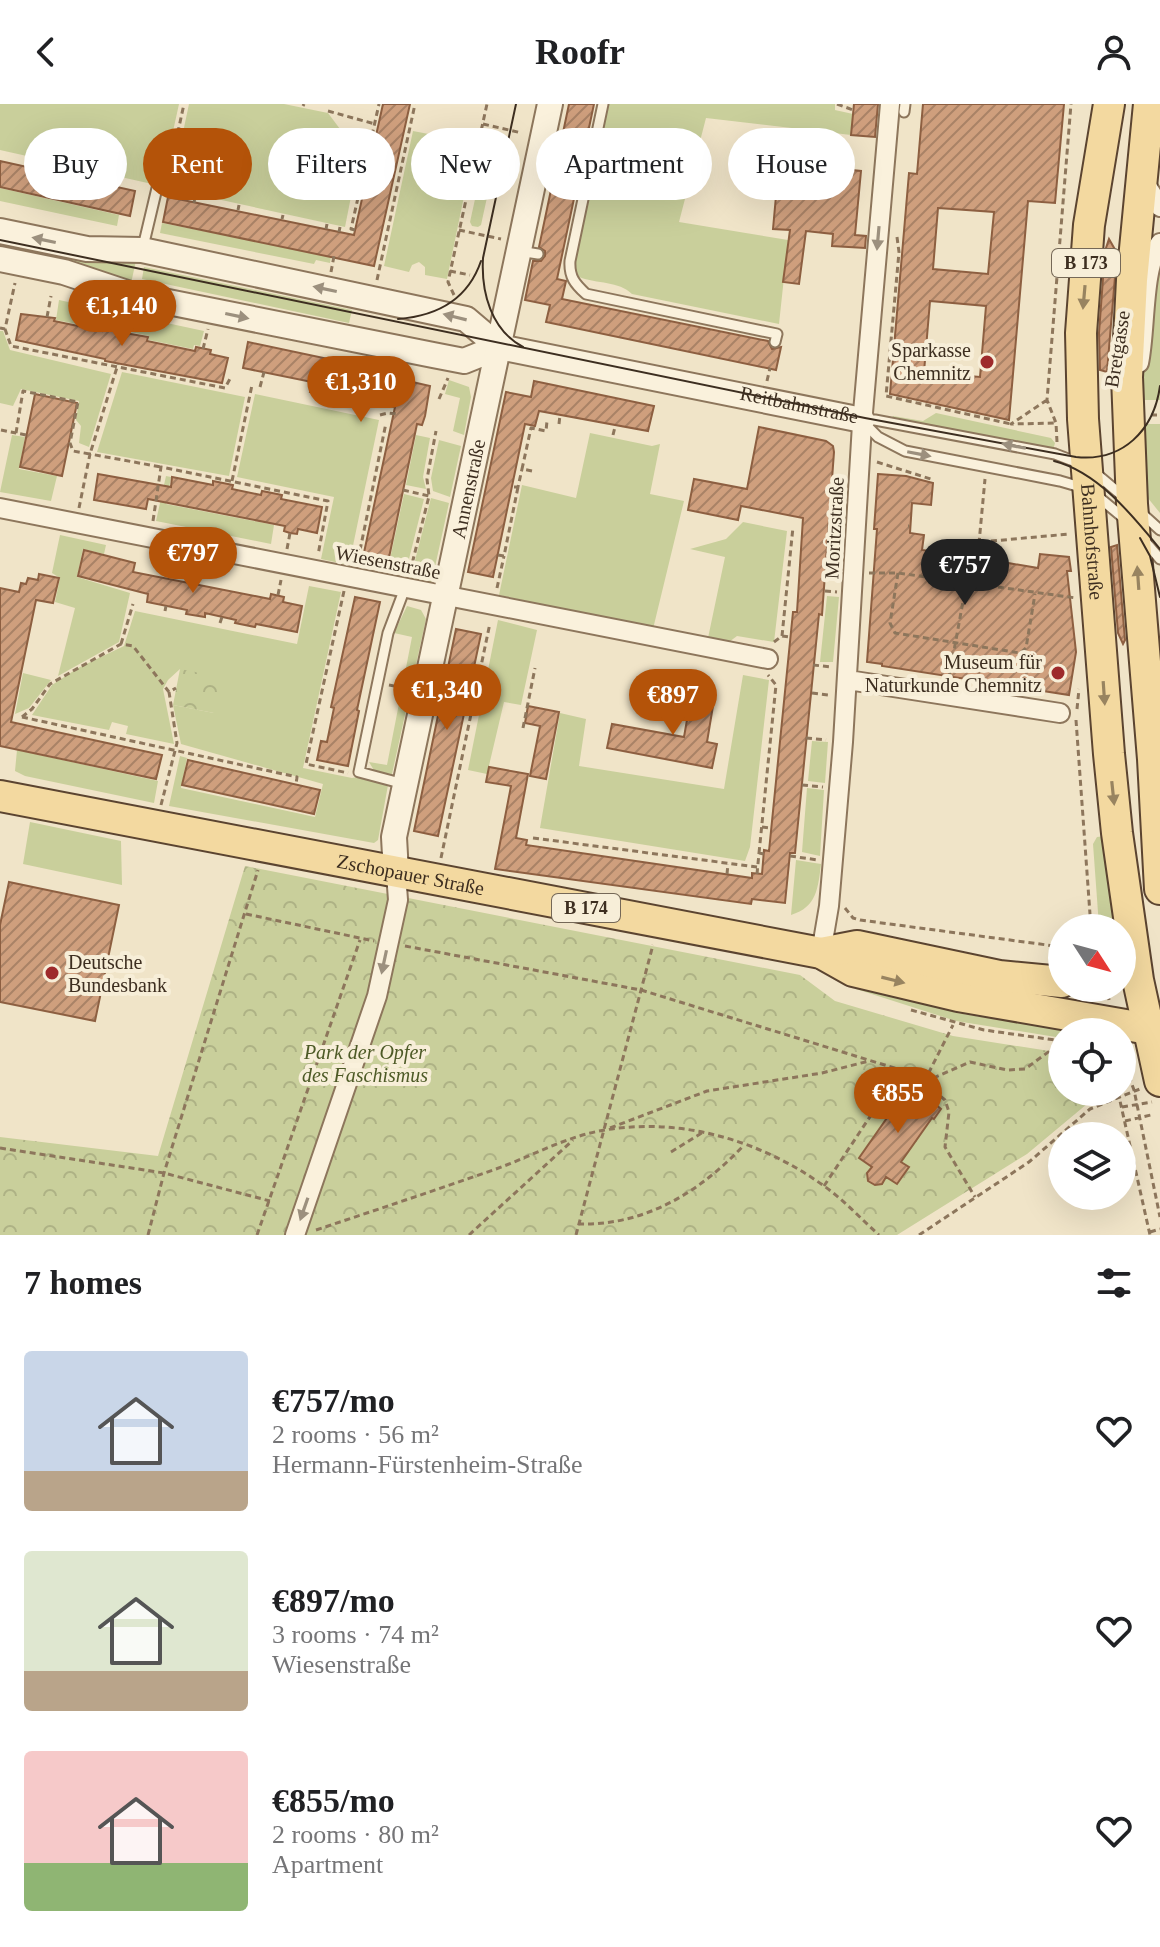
<!DOCTYPE html>
<html lang="en">
<head>
<meta charset="utf-8">
<style>
  :root { --surface:#fff; --page:#f6f6f6; --text:#202124; --muted:#757577; --accent:#b45309 }
  body { margin:0; font-family:Georgia,serif; background:var(--page); color:var(--text); height:100vh; display:flex; flex-direction:column; font-size:30px; white-space:nowrap }
  * { box-sizing:border-box; margin:0 }
  p { font-size:26px; color:var(--muted) }
  .icon { flex:none; width:44px; height:44px; fill:none; stroke:currentColor; stroke-width:2; stroke-linecap:round; stroke-linejoin:round }
  .map { position:relative; height:1131px; overflow:hidden }
  .details { display:flex; flex-direction:column; background:var(--surface); flex:1 }
  .details>* { flex:none }
  .guide { position:absolute; left:24px; top:24px; width:1112px; height:72px; display:flex; gap:16px }
  .needle { width:52px; rotate:126deg }
  .controls { position:absolute; left:1048px; top:810px; display:grid; gap:16px }
  .controls a { display:grid; place-items:center; width:88px; height:88px; border-radius:50%; background:var(--surface); box-shadow:0 8px 32px #0002; font-size:40px }
  .price { position:absolute; translate:-50% -68px; padding:0 18px; border-radius:28px; background:var(--accent); color:#fff; font-size:26px; line-height:52px; filter:drop-shadow(0 2px 4px #0008) }
  .price::after { content:''; position:absolute; left:50%; top:48px; width:24px; height:18px; margin-left:-12px; background:inherit; clip-path:polygon(0 0,100% 0,50% 100%) }
  .price.on { background:#222; color:#fff }
  ul { padding:0; list-style:none }
  li { display:flex; align-items:center; gap:24px; height:200px; padding:0 24px }
  li span { display:grid; place-items:center; flex:none; width:224px; height:160px; border-radius:8px; color:#555 }
  li>.icon { margin-inline-start:auto }
  span .icon { width:96px; height:96px; fill:#fffc; stroke-width:1 }
  li b { font-size:34px }
  h2 { display:flex; justify-content:space-between; align-items:center; height:96px; padding:0 24px; font-size:34px }
  .chip { padding:0 28px; border-radius:36px; background:var(--surface); box-shadow:0 8px 32px #0002; font-size:28px; line-height:72px }
  .chip.on { background:var(--accent); color:#fff }
  header { display:flex; justify-content:space-between; align-items:center; height:104px; padding:0 24px; background:var(--surface); font-size:36px; font-weight:700 }
  .map>svg:first-child { display:block }
  .green { fill:#c9cf9b }
  .park { fill:url(#park-crowns) }
  .building { fill:url(#building-hatch); stroke:#8d5f41; stroke-width:2; fill-rule:evenodd }
  .lines { fill:none; stroke-linecap:round; stroke-linejoin:round }
  .service-casing { stroke:#8d765c; stroke-width:13 }
  .minor-casing { stroke:#8d765c; stroke-width:22 }
  .tertiary-casing { stroke:#8d765c; stroke-width:28 }
  .primary-casing { stroke:#5b4430; stroke-width:34 }
  .path { stroke:#8d765c; stroke-width:3; stroke-dasharray:6 4; stroke-linecap:butt }
  .service { stroke:#faf1dc; stroke-width:9 }
  .minor { stroke:#faf1dc; stroke-width:18 }
  .tertiary { stroke:#faf1dc; stroke-width:24 }
  .primary { stroke:#f3d9a0; stroke-width:30 }
  .tram { stroke:#3d2e20; stroke-width:2 }
  .oneway { fill:#9c907e }
  .oneway2 { fill:#988460 }
  .poi-dot { fill:#9e2a2b; stroke:#f7eed8; stroke-width:3 }
  .labels { text-anchor:middle; stroke-width:8; stroke-linejoin:round; paint-order:stroke }
  .shield { fill:#f7eed8; stroke:#756857; stroke-width:2 }
  .shield-label { font-size:18px; font-weight:bold; fill:#3d2e20 }
  .street-label { font-size:20px; fill:#3d2e20; stroke:#f7eed8 }
  .poi-label { font-size:20px; fill:#3d2e20; stroke:#f7eed8; text-anchor:end }
  .park-label { font-size:20px; font-style:italic; fill:#4d5a26; stroke:#f7eed8 }
</style>
</head>
<body>
<header><svg class="icon" aria-label="back" viewBox="0 0 24 24"><path d="M15 5l-7 7 7 7"/></svg>Roofr<svg class="icon" aria-label="person" viewBox="0 0 24 24"><circle cx="12" cy="8" r="4"/><path d="M4 21q1-7 8-7t8 7"/></svg></header>
<div class="map">
<svg width="1160" height="1131" viewBox="0 0 1160 1131">
  <defs>
    <pattern id="park-crowns" width="20" height="18" patternUnits="userSpaceOnUse" patternTransform="scale(2)"><rect width="20" height="18" fill="#c9cf9b"/><path d="M2 6a3 3 0 1 1 6 0M12 15a3 3 0 1 1 6 0" fill="none" stroke="#aeb285"/></pattern>
    <pattern id="building-hatch" width="6" height="6" patternUnits="userSpaceOnUse" patternTransform="scale(2)"><rect width="6" height="6" fill="#cf9f7d"/><path d="M-1 1l2-2M0 6l6-6M5 7l2-2" fill="none" stroke="#a98266"/></pattern>
  </defs>
  <rect width="100%" height="100%" fill="#f0e4c8"/>
  <path class="green" d="M0 0H179L161 82 0 46Z
    M189 0H284L328 9 340 25 363 32 345 123 171 85Z
    M607 0H835V6L853 10 851 31 706 14 679 118 788 136 779 220 632 190C619 177 597 180 579 173L574 161Z
    M413 27 475 39 447 175 425 171V163L419 158 412 161 409 168 384 162Z
    M490 27 501 29 481 121 478 123 472 122 470 118Z
    M0 84 119 111 117 122 0 97Z
    M162 119 331 152 330 159 316 156 314 160 160 129Z
    M0 132 137 152 130 184 0 148Z
    M1160 147V296H1138Z
    M144 163 352 206 349 219 142 175Z
    M59 196 124 210 121 226 102 222 101 225 56 216Z
    M134 212 204 227 200 242 194 241 193 245 149 236V232L131 228Z
    M0 227H3L10 246 111 270 89 343 79 339 81 322 76 316 79 297 21 285 13 302 0 299Z
    M122 268 245 293 229 372 97 348Z
    M449 276 469 283 471 293 464 331 453 327 460 294 445 290Z
    M255 290 379 316 349 461 321 455 334 393 237 373Z
    M936 309 1051 334 1055 339 1053 346 890 316 893 312 923 317Z
    M1138 320H1160V409L1139 383Z
    M590 329 652 342 660 340 650 390 684 397 653 525 499 491 522 381 576 394Z
    M12 331 25 333 19 365 57 372 51 397 0 388Z
    M416 331 430 334 423 373 426 385 406 381Z
    M439 336 461 342 450 393 433 387 431 374Z
    M166 372 171 373 166 400 274 421 271 440 156 417Z
    M404 390 424 395 405 471 387 469Z
    M431 394 449 399 431 481 410 476Z
    M743 418 787 427 774 538 737 532 729 538 708 534 725 453 690 445 726 435Z
    M60 431 106 441 104 450 83 445 77 473 130 489 119 538 58 572 75 504 55 498 60 474 52 469Z
    M309 482 341 488 303 664 352 674 357 673 388 681 378 736 374 739 169 702 180 652 187 654 181 684 315 713 323 680 181 640 173 601 214 609 180 565 168 576 163 585 174 640 126 630 128 622 112 618 109 626 32 611 52 581 78 564 124 542 135 507 297 540Z
    M827 492 839 493 833 558H820Z
    M407 502 421 506 426 515 392 670 375 668 369 658 387 661 412 533 394 529Z
    M498 516 537 526 521 601 504 598 487 670 468 666Z
    M23 569 51 576 29 604 15 610Z
    M743 571 769 576 750 743 745 757 540 724 560 609 586 615 579 662 724 685Z
    M812 637 828 638 825 679 808 677Z
    M17 646 158 677 154 699 25 672 15 667Z
    M807 684 824 686 820 752 802 748Z
    M30 718 121 737 122 781 23 760Z
    M1106 732 1114 824 1099 822 1093 740 1097 733Z
    M796 756 821 760C818 784 817 803 791 811Z
    M857 877 957 909 1075 928H1062V934L956 917 856 885Z"/>
  <path class="park" d="M180 565 221 573 214 609 173 601Z
    M245 762 800 871 835 897 953 932 1062 949V988L1099 990 1027 1050 897 1131H0V1033L158 1052Z"/>
  <path class="building" d="M383 0H410L374 162 163 118 168 93 354 131Z
    M569 0H594L557 175 566 177 562 195 768 237 772 245 781 243 776 266 546 218 550 201 525 196 533 157H541L545 152V147L539 143Z
    M854 0H878L875 33 851 31Z
    M923 0H1064L1055 99 1028 97 1009 316 890 290 909 69 917 70ZM938 104 994 108 988 170 933 165ZM930 197 986 202 980 273 924 268Z
    M0 57 135 87 130 112 0 83Z
    M779 59 861 67 855 131 866 132 865 144 832 142 833 130 806 127 799 180 783 178 790 126 773 125Z
    M1109 135 1117 149 1107 268 1100 266 1099 229 1105 147Z
    M21 210 55 214 54 217 102 227 103 224 125 229 148 233 147 237 195 247 196 243 211 246 210 250 228 254 222 279 105 257V255L16 236Z
    M248 238 352 260 351 264 430 282 425 312 422 321 417 320 387 463 362 458 395 303 310 288 312 278 243 264Z
    M534 277 654 302 648 327 539 307 535 322 525 320 493 473 468 468 506 288 531 293Z
    M35 290 77 299 62 372 20 363Z
    M759 323 826 337 833 342 834 348 822 511 819 510 795 749H790L785 799 752 795 751 800 495 765 511 682 486 678 489 663 528 670 516 734 527 736 526 741 752 774V769L762 770 764 746 769 747 793 508H797L803 414 741 402 738 416 688 406 694 375 747 385Z
    M98 370 171 383 172 373 213 381V377L233 381 232 385 261 391 262 387 282 391 281 395 322 403 317 429 298 425 297 430 290 429 284 427 285 422 148 395 146 405 94 396Z
    M878 370 906 372 933 379 931 401 912 399 910 429 924 431 922 446 951 450 949 466 1002 475 1003 470 1006 471 1008 459 1038 464 1040 450 1069 453 1071 467H1067L1076 548 1069 591 882 562V560L867 558 877 425H874Z
    M1117 441 1125 536 1123 540 1118 529 1111 443Z
    M84 446 135 459 133 468 270 495 271 490 284 493 283 498 302 502 297 528 256 520 255 523 235 519 236 516 205 509V513L186 510 187 506 147 498 148 490 78 472Z
    M39 470 59 474 53 499 36 496 11 618 162 651 156 675 0 642V484L19 488 21 479 26 480 28 474 38 476Z
    M355 493 380 498 357 606 359 607 348 662 317 656 321 637 327 638 334 604 331 603Z
    M456 525 481 530 438 732 414 727Z
    M699 586H707L714 596 707 638 717 640 712 664 607 644 612 620 684 633 691 593Z
    M528 602 559 608 546 675 530 672 540 622 525 619Z
    M188 656 320 686 314 710 182 681Z
    M9 778 119 801 95 917 0 898V821Z
    M902 979 922 992 923 990 941 1005 934 1015 932 1014 901 1058 909 1063 897 1080 886 1073 882 1080 875 1081 868 1077 867 1069 872 1063 859 1054 889 1011 882 1007Z"/>
  <g class="lines">
    <defs>
      <path id="service" d="M603 0 570 157C569 173 575 180 586 190L777 230 775 238
        M904 8 905 0
        M143 143 157 84
        M519 147 538 150
        M862 316H875L1055 350 1081 360
        M864 319 878 333 905 347 1060 377 1084 384
        M1094 368 1125 394
        M1096 391 1125 415
        M1139 407 1160 426
        M1143 435 1160 455
        M404 680 359 668 388 529 405 484"/>
      <path id="minor" d="M1142 74 1160 103
        M1139 259C1146 226 1142 164 1160 139
        M0 404 768 555
        M848 576 1060 609
        M821 849 829 802 843 638 862 320 890 0
        M295 1131 377 892 398 796 396 769"/>
      <g id="tertiary">
        <path d="M0 127 87 145 142 146 466 215 499 243 862 316"/>
        <path d="M0 155 64 168 133 191 433 251 464 257 499 243"/>
        <path id="s1" d="M396 769 394 733 550 0"/>
      </g>
      <g id="primary">
        <path id="s2" d="M1109 0 1089 121 1081 229 1083 315 1109 650 1117 729 1138 876 1160 977"/>
        <path d="M1149 0 1132 176 1127 273 1132 400 1153 655 1160 785"/>
        <path id="s3" d="M0 692 821 849 853 867 958 892 1160 927"/>
        <path d="M821 849 857 842 999 872 1062 878"/>
      </g>
    </defs>
    <use href="#service" class="service-casing"/>
    <use href="#minor" class="minor-casing"/>
    <use href="#tertiary" class="tertiary-casing"/>
    <use href="#primary" class="primary-casing"/>
    <path class="path" d="M837 0 853 6
      M303 2 304 0
      M328 7 375 20
      M483 20 522 29
      M28 63 29 57
      M72 72 73 66
      M167 78 184 0
      M116 83 117 76
      M194 99 195 92
      M238 106 239 101
      M282 115 283 111
      M326 125 327 120
      M355 126 351 125 379 0
      M459 126 501 135
      M339 128 340 123
      M897 133 899 148 886 292 1011 320
      M450 167 470 171
      M331 168 334 152
      M377 176 415 0
      M454 191 448 178 487 0
      M47 213 51 192
      M0 224 5 225 15 179
      M5 225 11 242 225 284 231 273
      M125 229 129 209
      M203 245 208 225
      M767 277 770 264
      M260 283 264 268
      M439 295 448 274
      M1047 296 1011 320 1056 319
      M365 307 366 301
      M380 311 388 309 397 310
      M1151 311H1160
      M559 320 560 311
      M1 326 16 329
      M26 331 16 329 23 287 78 298 70 339 73 347 90 350 118 260
      M613 331 615 323
      M1057 338 1056 319 1047 296 1071 0
      M877 358 934 376
      M532 367 522 365 531 324 546 327 547 317
      M232 377 252 281
      M514 383H518L522 365
      M403 386 429 392
      M831 392 841 393
      M79 404 90 350 161 363
      M153 417 161 363 328 397 318 451
      M908 422H909
      M981 438 1069 430
      M828 442 840 443
      M287 445 290 429
      M498 451 504 452 518 383
      M358 456 386 319
      M410 468 429 392 427 375 436 327
      M869 469H898L1076 494
      M898 469 890 519 895 529 1020 549 1026 544 1035 490
      M497 484 504 452
      M344 487 306 660 348 669
      M825 487 837 488
      M278 491 281 476
      M165 507 166 502
      M220 519 222 513
      M782 532 790 533
      M774 538 782 532 793 423
      M121 540 133 500
      M813 561 832 563
      M949 574 966 481 976 471 985 375
      M389 581 405 584
      M812 589 828 591
      M1077 605 1079 585
      M22 613 297 673 296 680
      M22 613 32 605 50 580 121 540 133 542 169 588
      M1076 616 1091 824
      M523 624 535 564
      M806 634 826 636
      M802 681 823 683
      M161 701 177 639 169 588 176 584
      M762 723 771 724
      M533 734 757 763
      M759 749 776 581 768 571
      M790 752 818 756
      M441 754 490 519
      M727 770 728 760
      M757 770 759 749 764 750
      M845 804 853 814 860 816 1062 843
      M246 810 374 837
      M405 842 641 886 901 966 924 978 945 996 949 1008 945 1043 975 1093
      M1107 884 1109 896
      M911 906 984 926 1062 937
      M1122 953 1134 986 1160 1113
      M924 978 970 958 1007 966 1025 965 1062 938
      M924 978 953 921
      M1118 988 1150 1131
      M1122 1003 1152 998
      M1125 1017 1151 1011
      M610 1024 707 987 822 969 869 957
      M0 1044 164 1069 270 1097
      M671 1048 705 1027
      M824 1082 901 966
      M578 1120C645 1122 700 1088 744 1041
      M316 1126C376 1106 436 1086 496 1065 532 1052 567 1032 605 1026 682 1013 762 1037 824 1082 844 1096 861 1115 879 1131
      M1150 1128 1160 1125
      M148 1131 164 1069 258 766
      M257 1131 360 836
      M469 1131 573 1036
      M576 1131 653 841
      M919 1131 1029 1058 1090 1005 1140 985"/>
    <use href="#service" class="service"/>
    <use href="#minor" class="minor"/>
    <use href="#tertiary" class="tertiary"/>
    <use href="#primary" class="primary"/>
    <g class="tram">
      <path d="M516 0 483 154C481 188 491 226 523 243"/>
      <path id="s4" d="M0 136 865 314 1076 353C1123 358 1154 326 1160 282"/>
      <path d="M398 215C437 212 468 195 481 157"/>
      <path d="M1054 357C1098 368 1133 412 1160 445"/>
      <path d="M1140 434 1150 452 1160 493"/>
    </g>
  </g>
  <defs><path id="oneway-solid" d="M-6-.8H1V-3.2L6.5 0L1 3.2V.8H-6Z" transform="scale(2)"/></defs>
  <g class="oneway">
    <use href="#oneway-solid" transform="translate(878 134) rotate(95)"/>
    <use href="#oneway-solid" transform="translate(44 136) rotate(-168)"/>
    <use href="#oneway-solid" transform="translate(325 185) rotate(-168)"/>
    <use href="#oneway-solid" transform="translate(237 212) rotate(12)"/>
    <use href="#oneway-solid" transform="translate(455 213) rotate(-166)"/>
    <use href="#oneway-solid" transform="translate(1014 342) rotate(-169)"/>
    <use href="#oneway-solid" transform="translate(919 350) rotate(11)"/>
    <use href="#oneway-solid" transform="translate(384 858) rotate(102)"/>
    <use href="#oneway-solid" transform="translate(304 1105) rotate(109)"/>
  </g>
  <g class="oneway2">
    <use href="#oneway-solid" transform="translate(1084 193) rotate(95)"/>
    <use href="#oneway-solid" transform="translate(1138 474) rotate(-94)"/>
    <use href="#oneway-solid" transform="translate(1104 589) rotate(86)"/>
    <use href="#oneway-solid" transform="translate(1113 689) rotate(84)"/>
    <use href="#oneway-solid" transform="translate(893 876) rotate(14)"/>
  </g>
  <g class="poi-dot">
    <circle cx="987" cy="258" r="8"/>
    <circle cx="1058" cy="569" r="8"/>
    <circle cx="52" cy="869" r="8"/>
  </g>
  <g class="labels">
    <g class="shield">
      <rect x="1052" y="145" width="68" height="28" rx="6"/>
      <rect x="552" y="790" width="68" height="28" rx="6"/>
    </g>
    <g class="shield-label">
      <text x="1086" y="165">B 173</text>
      <text x="586" y="810">B 174</text>
    </g>
    <g class="street-label">
      <text transform="translate(1117 245) rotate(-81)" y="7">Bretgasse</text>
      <text dy="7" stroke="none"><textPath href="#s4" startOffset="816">Reitbahnstraße</textPath></text>
      <text dy="7" stroke="none"><textPath href="#s1" startOffset="392">Annenstraße</textPath></text>
      <text transform="translate(834 424) rotate(-87)" y="7">Moritzstraße</text>
      <text dy="7" stroke="none"><textPath href="#s2" startOffset="440">Bahnhofstraße</textPath></text>
      <text transform="translate(388 458) rotate(11)" y="7">Wiesenstraße</text>
      <text dy="7" stroke="none"><textPath href="#s3" startOffset="418">Zschopauer Straße</textPath></text>
    </g>
    <g class="poi-label">
      <text x="971" y="253">Sparkasse<tspan x="971" dy="23">Chemnitz</tspan></text>
      <text x="1042" y="565">Museum für<tspan x="1042" dy="23">Naturkunde Chemnitz</tspan></text>
      <text x="68" y="865" text-anchor="start">Deutsche<tspan x="68" dy="23">Bundesbank</tspan></text>
    </g>
    <g class="park-label">
      <text x="365" y="955">Park der Opfer<tspan x="365" dy="23">des Faschismus</tspan></text>
    </g>
  </g>
</svg>
<div class="controls">
<a><svg class="needle" viewBox="-14 -14 28 28"><path d="M0-13l5 13h-10z" fill="#e53935"/><path d="M0 13l5-13h-10z" fill="#757577"/></svg></a>
<a><svg class="icon" aria-label="locate" viewBox="0 0 24 24"><circle cx="12" cy="12" r="6"/><path d="M12 2v4M12 18v4M2 12h4M18 12h4"/></svg></a>
<a><svg class="icon" aria-label="layers" viewBox="0 0 24 24"><path d="M12 4l9 5-9 5-9-5zM3 14l9 5 9-5"/></svg></a>
</div>
<b class="price" style="left:122px;top:244px">€1,140</b>
<b class="price" style="left:361px;top:320px">€1,310</b>
<b class="price" style="left:193px;top:491px">€797</b>
<b class="price on" style="left:965px;top:503px">€757</b>
<b class="price" style="left:447px;top:628px">€1,340</b>
<b class="price" style="left:673px;top:633px">€897</b>
<b class="price" style="left:898px;top:1031px">€855</b>
<div class="guide">
<a class="chip">Buy</a>
<a class="chip on">Rent</a>
<a class="chip">Filters</a>
<a class="chip">New</a>
<a class="chip">Apartment</a>
<a class="chip">House</a>
</div>
</div>
<section class="details">
<h2>7 homes<svg class="icon" aria-label="filters" viewBox="0 0 24 24"><path d="M4 7h16M4 17h16"/><circle cx="9" cy="7" r="2"/><circle cx="15" cy="17" r="2"/></svg></h2>
<ul>
<li><span style="background:linear-gradient(#c9d6e8 75%,#b9a48a 0)"><svg class="icon" aria-label="home" viewBox="0 0 24 24"><path d="M3 11l9-7 9 7M6 9v11h12V9"/></svg></span><div><b>€757/mo</b><p>2 rooms · 56 m²</p><p>Hermann-Fürstenheim-Straße</p></div><svg class="icon" aria-label="heart" viewBox="0 0 24 24"><path d="M12 20l-8-8c-3-5 5-10 8-4 3-6 11-1 8 4z"/></svg></li>
<li><span style="background:linear-gradient(#dfe7d0 75%,#b9a48a 0)"><svg class="icon" aria-label="home" viewBox="0 0 24 24"><path d="M3 11l9-7 9 7M6 9v11h12V9"/></svg></span><div><b>€897/mo</b><p>3 rooms · 74 m²</p><p>Wiesenstraße</p></div><svg class="icon" aria-label="heart" viewBox="0 0 24 24"><path d="M12 20l-8-8c-3-5 5-10 8-4 3-6 11-1 8 4z"/></svg></li>
<li><span style="background:linear-gradient(#f6c9c9 70%,#8fb573 0)"><svg class="icon" aria-label="home" viewBox="0 0 24 24"><path d="M3 11l9-7 9 7M6 9v11h12V9"/></svg></span><div><b>€855/mo</b><p>2 rooms · 80 m²</p><p>Apartment</p></div><svg class="icon" aria-label="heart" viewBox="0 0 24 24"><path d="M12 20l-8-8c-3-5 5-10 8-4 3-6 11-1 8 4z"/></svg></li>
</ul>
</section>
</body>
</html>
